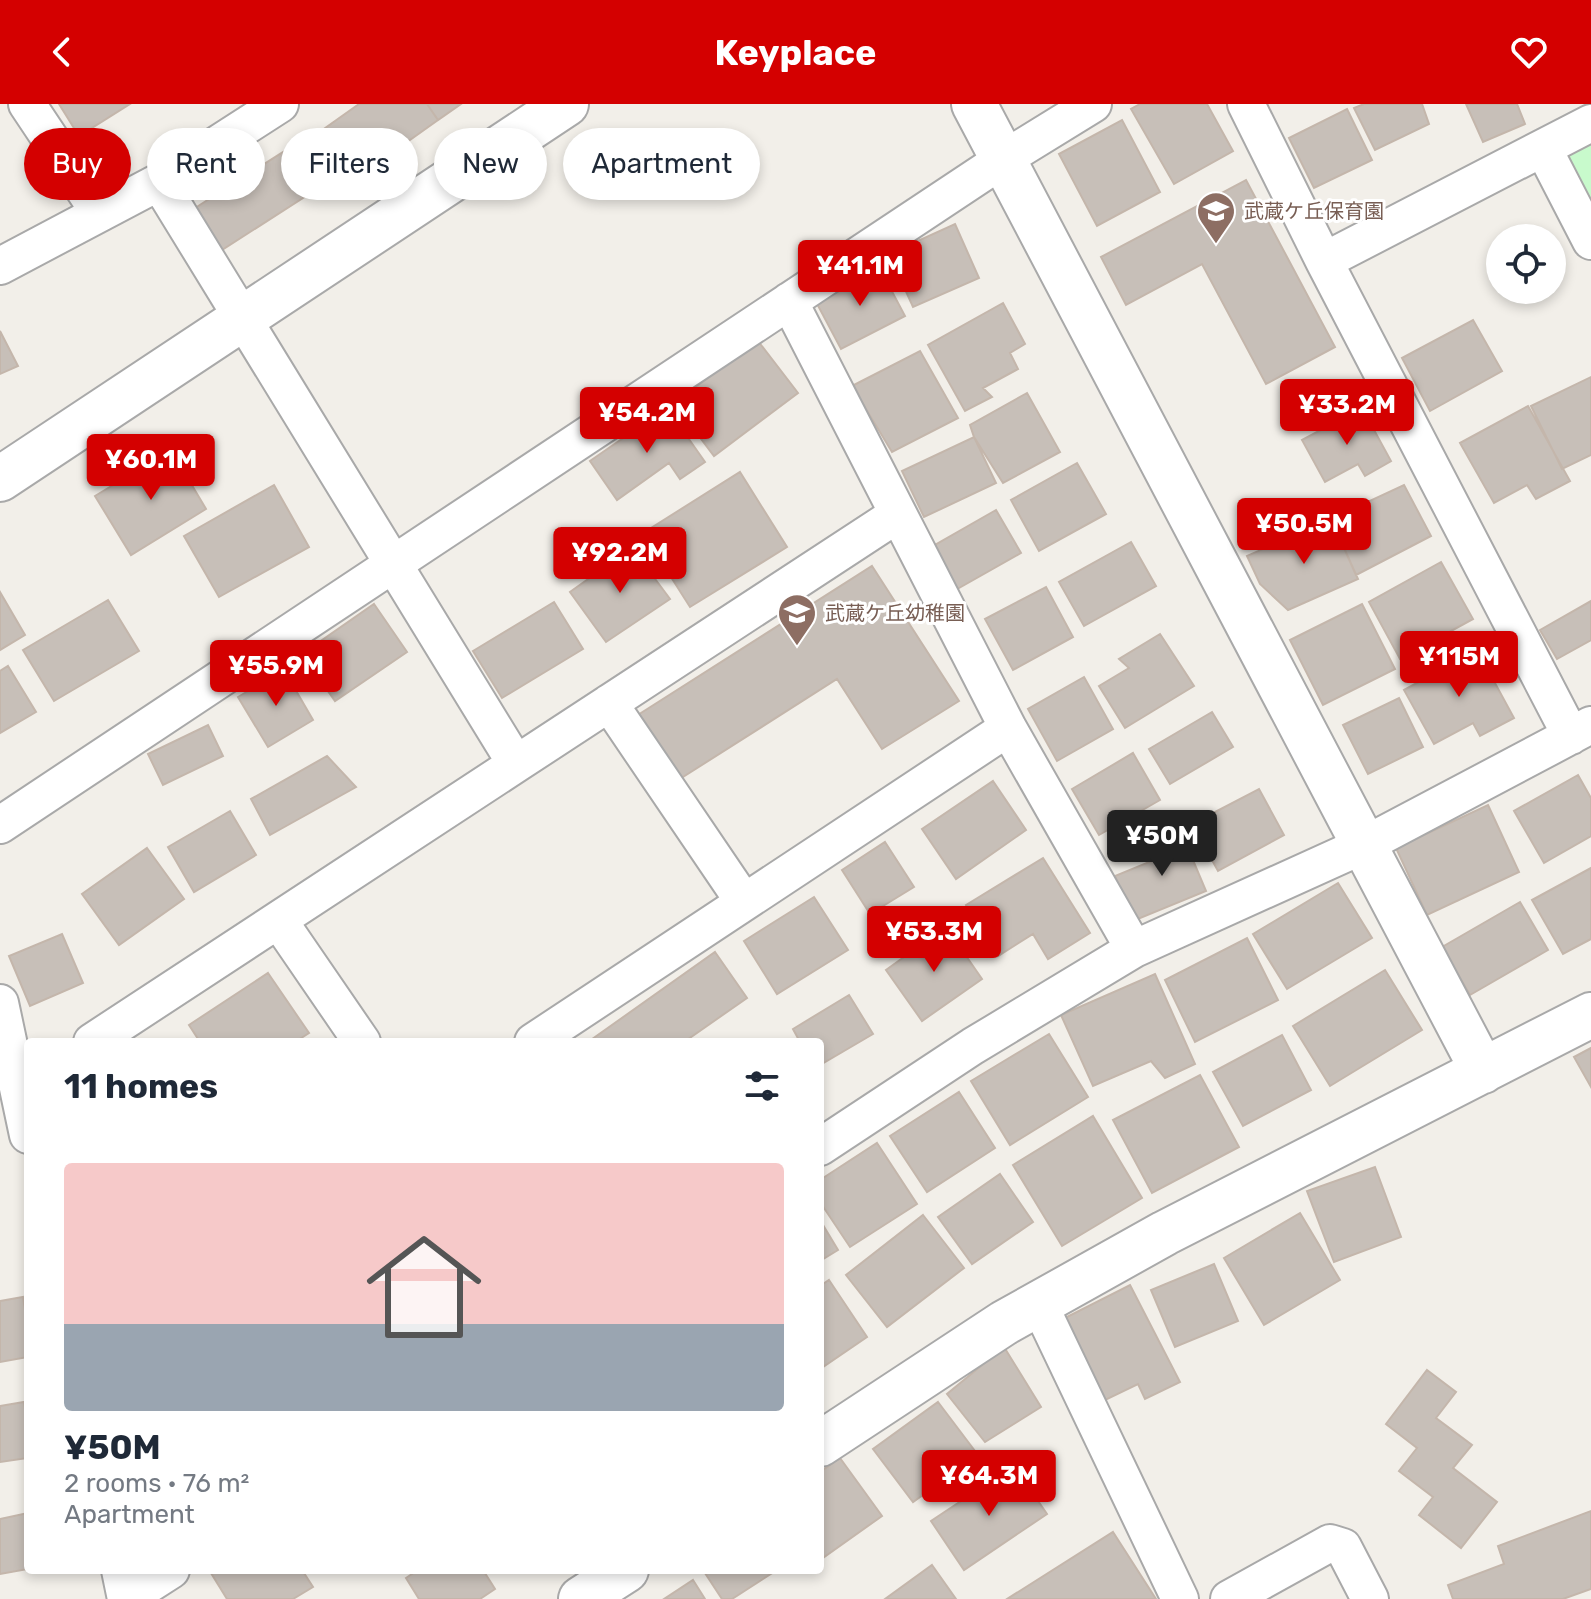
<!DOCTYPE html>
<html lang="en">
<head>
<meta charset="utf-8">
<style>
  :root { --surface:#fff; --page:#f6f6f7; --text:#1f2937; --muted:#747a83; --accent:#d40000 }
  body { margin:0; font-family:Rubik,"Noto Sans JP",sans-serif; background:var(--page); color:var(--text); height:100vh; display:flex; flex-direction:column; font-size:30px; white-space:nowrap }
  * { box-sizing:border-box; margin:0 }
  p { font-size:26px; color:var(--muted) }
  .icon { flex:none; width:44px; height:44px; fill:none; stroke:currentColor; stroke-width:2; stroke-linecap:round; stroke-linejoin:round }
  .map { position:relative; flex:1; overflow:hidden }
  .sheet { position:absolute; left:24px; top:934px; width:800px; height:536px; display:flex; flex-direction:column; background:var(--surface); border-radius:8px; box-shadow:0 4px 12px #0003 }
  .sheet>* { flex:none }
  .guide { position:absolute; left:24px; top:24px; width:800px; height:72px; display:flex; gap:16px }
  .fabs { position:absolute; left:1486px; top:120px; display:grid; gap:16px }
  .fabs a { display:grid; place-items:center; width:80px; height:80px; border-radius:50%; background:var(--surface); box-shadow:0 4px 12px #0003; font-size:40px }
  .price { position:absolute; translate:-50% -68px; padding:0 18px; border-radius:8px; background:var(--accent); color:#fff; font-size:26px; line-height:52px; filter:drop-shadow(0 2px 4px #0008) }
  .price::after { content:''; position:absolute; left:50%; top:48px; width:24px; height:18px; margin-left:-12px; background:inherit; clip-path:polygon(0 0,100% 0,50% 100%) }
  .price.on { background:#222; color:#fff }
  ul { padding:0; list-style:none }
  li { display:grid; align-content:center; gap:16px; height:424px; padding:0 40px }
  li span { display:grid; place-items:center; height:248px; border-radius:8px; color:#555 }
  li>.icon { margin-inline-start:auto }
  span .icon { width:144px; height:144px; fill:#fffc; stroke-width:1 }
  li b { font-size:34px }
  h2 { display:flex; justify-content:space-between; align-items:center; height:96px; padding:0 40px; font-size:34px }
  .pill { padding:0 28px; border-radius:36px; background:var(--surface); box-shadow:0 4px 12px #0003; font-size:28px; line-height:72px }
  .pill.on { background:var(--accent); color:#fff }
  header { display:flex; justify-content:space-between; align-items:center; height:104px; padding:0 40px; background:var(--accent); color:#fff; font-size:36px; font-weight:700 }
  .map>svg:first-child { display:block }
  .park { fill:#c8facc }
  .building { fill:#c7bfb8; stroke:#c4b6ab; stroke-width:2 }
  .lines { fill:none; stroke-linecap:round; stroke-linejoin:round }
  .minor-casing { stroke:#a9a9a9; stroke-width:40 }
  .tertiary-casing { stroke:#a9a9a9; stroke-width:48 }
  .minor { stroke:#fff; stroke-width:36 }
  .tertiary { stroke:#fff; stroke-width:44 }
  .labels { text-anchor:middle; stroke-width:6; stroke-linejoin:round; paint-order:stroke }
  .education-label { font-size:20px; fill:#785e54; stroke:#fff; text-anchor:start }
</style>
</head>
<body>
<header><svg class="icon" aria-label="back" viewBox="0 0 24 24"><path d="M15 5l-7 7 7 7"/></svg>Keyplace<svg class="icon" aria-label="heart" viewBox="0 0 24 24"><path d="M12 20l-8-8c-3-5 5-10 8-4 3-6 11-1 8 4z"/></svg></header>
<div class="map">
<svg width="1591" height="1495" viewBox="0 0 1591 1495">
  <rect width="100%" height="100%" fill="#f2efe9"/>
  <path class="park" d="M1591 19V137L1543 44Z"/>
  <path class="building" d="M59 0H130L79 32Z
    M359 0H427L438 16 355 75 321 27Z
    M427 0H461L438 16Z
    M1140 0H1207L1233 47 1174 80 1131 5Z
    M1364 0H1422L1429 20 1375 46 1354 4Z
    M1466 0H1517L1525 20 1483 38Z
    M1347 5 1372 56 1314 84 1289 34Z
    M1122 16 1160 88 1097 122 1059 50Z
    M291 43 317 85 208 155 181 113Z
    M1246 76 1335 243 1266 280 1202 160 1126 201 1101 153Z
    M955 120 979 174 913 203 889 150Z
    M879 163 905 212 841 245 815 196Z
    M1003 199 1025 240 1010 249 1018 265 983 284 992 293 965 307 928 241Z
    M1473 216 1502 267 1430 307 1402 254Z
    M0 227 18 262 0 270Z
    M758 237 798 289 714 352 674 299Z
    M920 247 958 314 892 348 852 282Z
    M1591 273V351L1562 365 1531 302Z
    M1027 289 1060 348 1003 379 974 333 970 321Z
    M1528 302 1570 377 1536 395 1527 381 1494 399 1460 339Z
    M667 304 705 358 680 375 669 359 617 396 590 357Z
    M1362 304 1391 357 1365 372 1358 360 1325 378 1302 336Z
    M974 333 996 379 924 413 902 367Z
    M171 346 206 405 131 451 95 392Z
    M1077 359 1106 410 1039 447 1011 396Z
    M740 368 787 443 690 503 643 429Z
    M274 381 309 443 219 493 184 432Z
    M1404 381 1431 432 1356 471 1331 415Z
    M996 406 1021 449 952 488 928 445Z
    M1331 415 1358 475 1288 506 1260 480 1247 452Z
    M1131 438 1156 482 1084 522 1059 478Z
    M632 444 670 495 606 538 570 488Z
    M1441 458 1473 515 1400 555 1369 498Z
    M872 462 959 597 882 645 837 575 672 680 630 616Z
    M1046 483 1073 533 1013 566 985 515Z
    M0 488 25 531 0 546Z
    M108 496 139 547 54 597 23 546Z
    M1591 497V536L1557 555 1540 526Z
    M554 498 583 545 502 594 473 547Z
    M374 500 407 548 335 597 302 550Z
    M1362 500 1395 565 1323 601 1290 536Z
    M1160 530 1194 582 1125 624 1099 582 1129 564 1119 555Z
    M1477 546 1514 614 1480 632 1473 619 1434 640 1404 586Z
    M8 562 36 608 0 629V567Z
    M284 566 313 616 268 643 238 593Z
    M1084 573 1113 625 1057 657 1028 605Z
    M1399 594 1423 643 1368 670 1343 621Z
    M1212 608 1233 643 1170 680 1149 645Z
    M208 621 223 652 163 681 148 650Z
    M1133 649 1160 696 1099 731 1072 685Z
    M327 652 356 683 270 731 251 695Z
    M1578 671 1591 694V732L1544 759 1514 707Z
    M993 677 1026 726 956 775 922 725Z
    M1259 685 1284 731 1218 767 1192 720Z
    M1488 701 1519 768 1427 811 1396 744Z
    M230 707 256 751 194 788 168 743Z
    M1179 723 1206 787 1133 817 1115 772 1164 752 1156 732Z
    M885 738 914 783 870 810 842 766Z
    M147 744 184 795 119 841 82 790Z
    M1043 754 1090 829 1048 855 1033 830 998 852 966 801Z
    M1591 764V835L1563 850 1532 796Z
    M1338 779 1372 834 1287 885 1253 830Z
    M814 793 848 846 777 890 744 837Z
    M1520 798 1548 846 1470 891 1442 843Z
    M946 823 982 875 922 917 886 866Z
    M62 830 83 879 30 902 9 852Z
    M1247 834 1278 896 1195 938 1165 876Z
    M715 848 747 894 684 938H588Z
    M1385 866 1422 926 1330 982 1293 922Z
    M268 869 309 929 295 938H200L189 921Z
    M1155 870 1195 960 1165 974 1151 957 1093 982 1061 911Z
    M849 891 873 930 820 961V938H800L793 925Z
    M1049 930 1088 993 1010 1041 971 977Z
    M1282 931 1311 986 1243 1022 1213 968Z
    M1591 944V983L1574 953Z
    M1200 971 1239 1043 1152 1089 1113 1016Z
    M959 988 995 1044 927 1088 890 1032Z
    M1093 1012 1142 1094 1062 1142 1013 1061Z
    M877 1039 917 1100 850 1143 820 1098V1076Z
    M1375 1063 1401 1133 1334 1158 1307 1087Z
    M1000 1070 1033 1118 972 1160 938 1113Z
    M1300 1109 1340 1176 1264 1221 1224 1154Z
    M923 1111 964 1164 887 1223 846 1171Z
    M820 1116 838 1146 820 1157Z
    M1214 1160 1238 1217 1175 1243 1151 1186Z
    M829 1176 867 1233 820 1265V1182Z
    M1130 1181 1180 1278 1145 1295 1138 1280 1101 1298 1059 1217Z
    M23 1193 28 1226V1253L0 1258V1197Z
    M1004 1243 1041 1303 985 1338 947 1290Z
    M1427 1266 1456 1288 1436 1314 1472 1341 1453 1364 1497 1398 1461 1444 1419 1411 1433 1393 1399 1367 1417 1344 1386 1320Z
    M24 1298 28 1325V1354L0 1358V1302Z
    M938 1298 978 1351 913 1398 873 1345Z
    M840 1354 882 1412 820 1456V1368Z
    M1014 1362 1047 1410 964 1466 931 1417Z
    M1591 1407V1485L1563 1495H1453L1448 1481 1504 1460 1498 1442Z
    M28 1409V1465L0 1470V1415Z
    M1113 1428 1156 1495H1007Z
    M932 1461 956 1495H885Z
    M216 1466H302L313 1483 293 1495H227L211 1469Z
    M418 1466H483L495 1485 480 1495H419L406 1474Z
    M703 1466H777L732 1495H722Z
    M693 1476 705 1495H664Z"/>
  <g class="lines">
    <defs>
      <path id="minor" d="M27 0 99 108
        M1246 0 1324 157 1571 632
        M1543 44 1591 137
        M1324 157 1591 19
        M0 162 159 78 280 0
        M789 197 1008 624 1134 845
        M609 599 744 798
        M516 660 898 410
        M0 721 1002 56 1093 0
        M279 817 362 938
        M0 899 28 1031
        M92 938 516 660 159 78
        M533 938 1008 624
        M820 1043 973 942 1134 845 1366 740 1591 621
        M1039 1200 1180 1495
        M120 1466 126 1495 171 1466
        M1229 1495 1330 1439 1343 1443 1370 1495"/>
      <path id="tertiary" d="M974 0 1483 967
        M0 375 566 0
        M820 1340 1004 1219 1165 1129 1591 911
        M581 1495 626 1466"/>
    </defs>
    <use href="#minor" class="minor-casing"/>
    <use href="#tertiary" class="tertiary-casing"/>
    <use href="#minor" class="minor"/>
    <use href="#tertiary" class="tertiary"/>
  </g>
  <defs>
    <symbol id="school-pin" viewBox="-11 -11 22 30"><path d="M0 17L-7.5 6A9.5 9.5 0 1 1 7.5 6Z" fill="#8d6e63" stroke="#fff"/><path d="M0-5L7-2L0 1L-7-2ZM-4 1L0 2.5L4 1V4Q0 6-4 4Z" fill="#fff"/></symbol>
  </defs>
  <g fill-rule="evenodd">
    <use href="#school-pin" x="1194" y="85" width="44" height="60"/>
    <use href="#school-pin" x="775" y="487" width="44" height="60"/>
  </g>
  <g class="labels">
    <g class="education-label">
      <text x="1244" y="114">武蔵ケ丘保育園</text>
      <text x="825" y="516">武蔵ケ丘幼稚園</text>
    </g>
  </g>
</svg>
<div class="fabs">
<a><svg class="icon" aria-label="locate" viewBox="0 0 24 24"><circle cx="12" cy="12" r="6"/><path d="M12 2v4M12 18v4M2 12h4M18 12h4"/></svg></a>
</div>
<b class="price" style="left:860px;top:204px">¥41.1M</b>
<b class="price" style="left:1347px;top:343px">¥33.2M</b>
<b class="price" style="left:647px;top:351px">¥54.2M</b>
<b class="price" style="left:151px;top:398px">¥60.1M</b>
<b class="price" style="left:1304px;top:462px">¥50.5M</b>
<b class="price" style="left:620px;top:491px">¥92.2M</b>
<b class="price" style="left:1459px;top:595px">¥115M</b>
<b class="price" style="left:276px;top:604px">¥55.9M</b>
<b class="price on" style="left:1162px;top:774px">¥50M</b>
<b class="price" style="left:934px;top:870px">¥53.3M</b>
<b class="price" style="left:989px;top:1414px">¥64.3M</b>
<div class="guide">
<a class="pill on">Buy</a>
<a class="pill">Rent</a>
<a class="pill">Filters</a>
<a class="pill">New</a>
<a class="pill">Apartment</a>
</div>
<section class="sheet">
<h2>11 homes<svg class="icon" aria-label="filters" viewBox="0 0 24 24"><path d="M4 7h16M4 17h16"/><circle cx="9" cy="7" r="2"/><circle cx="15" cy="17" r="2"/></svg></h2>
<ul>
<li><span style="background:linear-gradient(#f6c9c9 65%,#9aa5b1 0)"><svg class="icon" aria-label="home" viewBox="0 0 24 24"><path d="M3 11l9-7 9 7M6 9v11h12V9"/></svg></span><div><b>¥50M</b><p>2 rooms · 76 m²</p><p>Apartment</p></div></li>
</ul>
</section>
</div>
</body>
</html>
